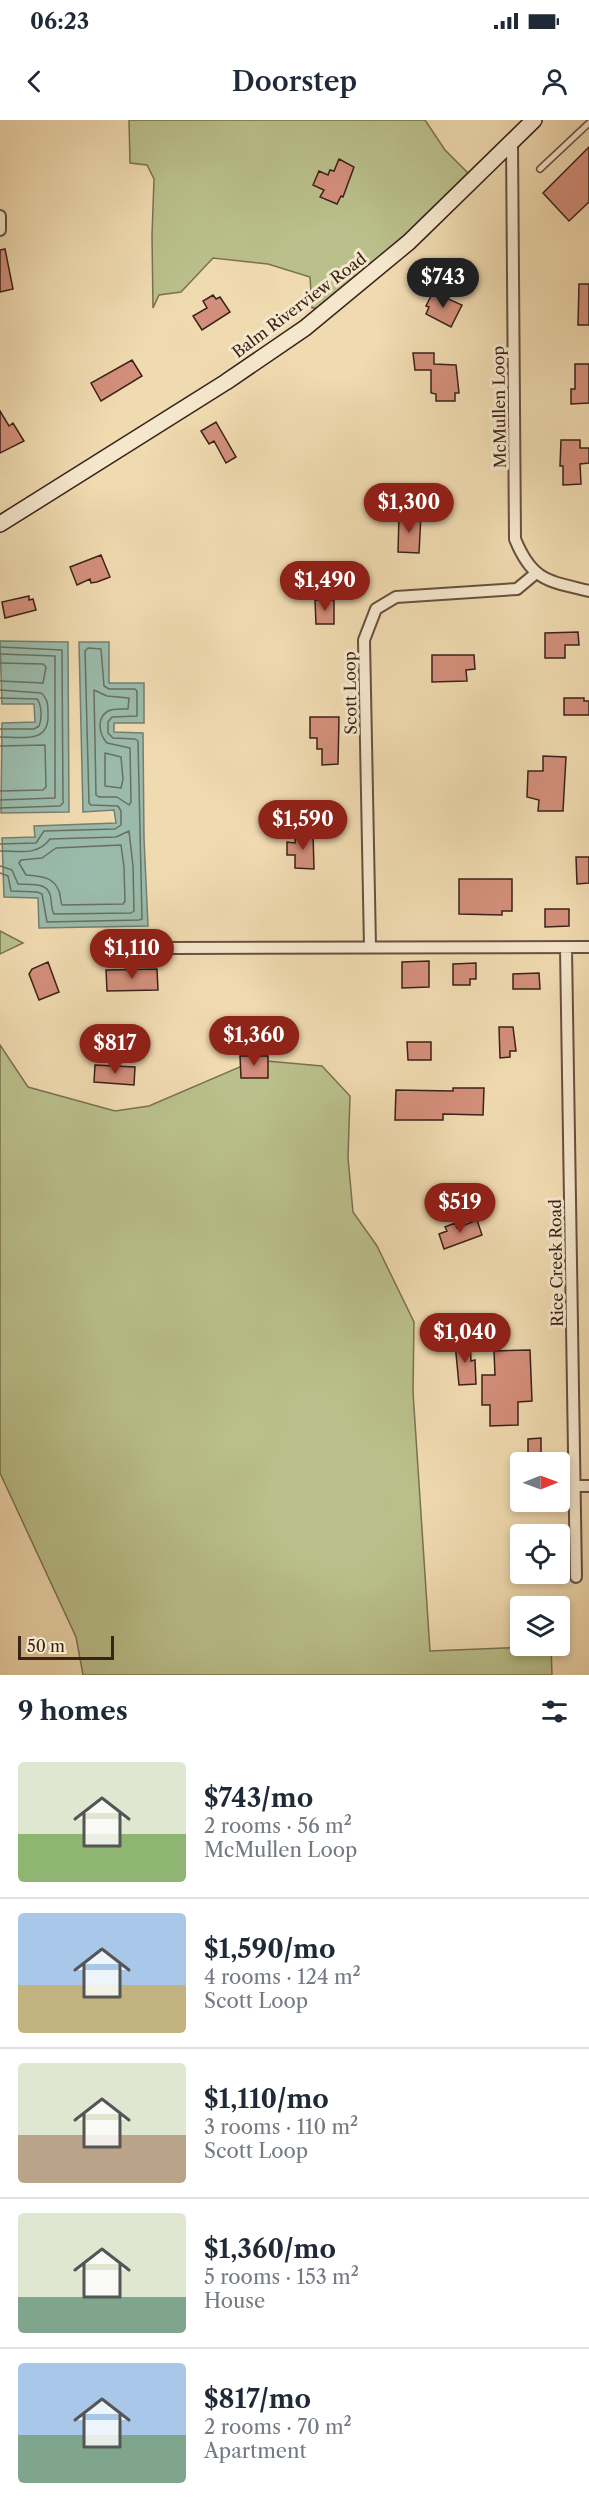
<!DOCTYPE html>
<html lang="en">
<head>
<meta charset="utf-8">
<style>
  :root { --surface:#fff; --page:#f6f6f7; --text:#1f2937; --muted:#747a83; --line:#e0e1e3; --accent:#8f2418 }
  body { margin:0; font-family:"Libre Caslon Text",serif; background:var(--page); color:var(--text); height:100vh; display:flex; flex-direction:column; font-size:22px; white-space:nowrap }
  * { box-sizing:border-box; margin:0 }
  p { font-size:20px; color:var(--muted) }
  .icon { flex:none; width:33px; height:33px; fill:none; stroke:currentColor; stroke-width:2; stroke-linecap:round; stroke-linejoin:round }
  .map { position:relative; height:1555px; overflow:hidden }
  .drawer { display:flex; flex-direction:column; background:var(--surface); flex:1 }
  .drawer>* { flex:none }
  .needle { width:39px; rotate:89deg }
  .fabs { position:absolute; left:510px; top:1332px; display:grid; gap:12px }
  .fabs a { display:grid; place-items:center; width:60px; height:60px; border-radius:6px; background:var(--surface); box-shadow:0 3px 9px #0003; font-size:30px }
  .scale { position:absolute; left:18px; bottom:15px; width:96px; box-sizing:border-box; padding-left:6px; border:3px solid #3a2219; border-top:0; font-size:16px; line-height:21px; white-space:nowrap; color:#3a2219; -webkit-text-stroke:4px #f5e7cc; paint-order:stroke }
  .price { position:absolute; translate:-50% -51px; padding:0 14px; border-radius:21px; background:var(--accent); color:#fff; font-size:20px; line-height:39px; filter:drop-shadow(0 2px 3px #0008) }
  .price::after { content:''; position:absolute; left:50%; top:36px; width:18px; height:14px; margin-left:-9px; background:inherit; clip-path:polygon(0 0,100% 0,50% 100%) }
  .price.selected { background:#222; color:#fff }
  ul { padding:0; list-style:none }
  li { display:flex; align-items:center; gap:18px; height:150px; padding:0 18px }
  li+li { border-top:2px solid var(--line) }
  li span { display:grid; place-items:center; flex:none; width:168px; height:120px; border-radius:6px; color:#555 }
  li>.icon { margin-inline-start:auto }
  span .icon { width:72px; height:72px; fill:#fffc; stroke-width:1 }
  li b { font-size:26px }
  h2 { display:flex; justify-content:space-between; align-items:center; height:72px; padding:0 18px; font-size:26px }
  .status { display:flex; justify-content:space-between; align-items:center; height:42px; padding:0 30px; background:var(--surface); direction:ltr }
  .status svg { height:16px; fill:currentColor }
  header { display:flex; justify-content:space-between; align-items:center; height:78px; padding:0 18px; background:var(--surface); font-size:27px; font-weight:600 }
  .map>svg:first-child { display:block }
  .green { fill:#bac08b; stroke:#7a7152; stroke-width:1.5 }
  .water { fill:#9abbab; stroke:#747e71; stroke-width:1.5 }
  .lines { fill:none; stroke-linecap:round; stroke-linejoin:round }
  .shore { stroke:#6a6e62; stroke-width:1.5 }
  .building { fill:#d38f7b; stroke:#3a2219; stroke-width:1.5 }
  .lane-casing { stroke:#68503f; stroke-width:8 }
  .street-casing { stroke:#68503f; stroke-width:14 }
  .secondary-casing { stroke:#3a2219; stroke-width:18 }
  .lane { stroke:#f5e7cc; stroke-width:5 }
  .street { stroke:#f5e7cc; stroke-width:10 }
  .secondary { stroke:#f5e7cc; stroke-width:15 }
  .labels { text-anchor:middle; stroke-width:6; stroke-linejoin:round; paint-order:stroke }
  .street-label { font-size:16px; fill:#3a2219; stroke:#f5e7cc }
</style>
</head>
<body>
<div class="status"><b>06:23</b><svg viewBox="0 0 49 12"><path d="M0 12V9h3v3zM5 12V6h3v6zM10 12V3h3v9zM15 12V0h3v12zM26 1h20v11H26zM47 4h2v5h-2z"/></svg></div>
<header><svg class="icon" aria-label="back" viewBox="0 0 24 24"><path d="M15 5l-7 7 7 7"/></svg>Doorstep<svg class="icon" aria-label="person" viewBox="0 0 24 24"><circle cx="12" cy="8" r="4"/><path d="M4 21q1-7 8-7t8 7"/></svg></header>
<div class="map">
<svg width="589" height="1555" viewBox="0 0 589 1555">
  <rect width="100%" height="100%" fill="#f0dab0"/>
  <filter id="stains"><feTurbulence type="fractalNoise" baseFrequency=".00333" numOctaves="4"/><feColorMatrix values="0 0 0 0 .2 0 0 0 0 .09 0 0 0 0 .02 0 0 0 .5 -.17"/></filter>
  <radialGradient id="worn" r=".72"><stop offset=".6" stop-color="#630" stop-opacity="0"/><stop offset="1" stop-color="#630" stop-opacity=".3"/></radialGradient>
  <path class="green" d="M129 0H425L445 30 469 54 404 117 318 188H312L310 157 268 144 213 138 181 172 159 175 153 188 152 116 154 59 147 45 130 43Z
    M0 811 23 823 0 834Z
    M0 925 28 967 115 991 149 986 256 940 322 946 350 976 348 1038 353 1092 377 1126 414 1202 413 1272 430 1531 551 1526 552 1555H83L76 1517 0 1353Z"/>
  <path class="water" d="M0 521 68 522 69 692 1 693 2 603 35 602 34 584H2Z
    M79 522H109V563H144V603H114V612L143 613 144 718 148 806 39 808 38 778 4 777 2 718 35 717 34 706 116 703 114 690 83 692Z"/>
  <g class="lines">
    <path class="shore" d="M0 527 62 530 63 683 60 686 0 688
      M0 534 55 536V678L0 680
      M0 543 43 544 46 547 43 563 0 561
      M0 570 41 573C48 579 48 585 48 595 49 624 21 617 0 617
      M94 570 107 576 129 578 128 589C122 589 114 588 108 591 96 598 99 614 107 623L130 628 131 682 129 685 117 677H99L96 675Z
      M0 578 37 579C42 585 42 599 39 606L34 609H0
      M0 626 45 625 46 667 43 670 0 671
      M105 633 121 637 123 659 121 668 105 666Z
      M0 724 36 723 44 711 115 709 121 705V691L118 686 91 685 89 683 85 531 88 528 101 529 104 566 109 569H135L137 571V596L112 597 108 602V613L113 618 135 619 138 621 142 799 139 800 47 802 42 774 37 772 11 771 8 756 0 753
      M121 725 124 747 125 781 123 784 62 785C60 781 61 776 59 771 53 756 39 756 26 755L19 743 21 740 42 738 56 728Z
      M0 731C20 731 37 736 50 719L116 717 129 711 133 746 134 791 131 793 54 794C51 789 52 786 51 780 50 761 32 765 18 764L12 750 0 746"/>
  </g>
  <path class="building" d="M589 27V82L569 101 543 73Z
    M339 39 354 47 343 77 341 76 337 84 320 77 324 70 313 65 319 51 328 55 330 50 334 51Z
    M5 129 13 169 0 172V130Z
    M579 164H589V205H578Z
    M433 172 462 185 451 207 426 194 429 187 426 186Z
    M213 175 216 179 220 177 230 192 202 210 193 196 207 188 203 181Z
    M413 233H434V244L456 245 459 273H455V281H436V274L431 273V250H415Z
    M132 240 142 256 101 281 91 263Z
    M575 244H589V283L571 284V269H575Z
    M0 291 9 306 13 303 24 321 0 333Z
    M216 302 236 337 226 343 214 321 209 324 201 311Z
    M561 320H580V328H589V343L580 344 581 364 563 365V346H560Z
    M399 395H421L419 433 398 432Z
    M101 435 110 457 97 462 91 463 90 459 77 465 70 447Z
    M29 476V480L33 479 36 490 5 498 2 482Z
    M315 480H334V504H316Z
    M578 512 579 525H565V538H545V513Z
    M432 535H474L475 549 466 550 467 561 432 562Z
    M564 578H584V581H589V595H564Z
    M310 597H339L338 644 322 645V629H317V618H310Z
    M543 636 566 637 563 691H538L539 680 527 677 528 651H543Z
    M296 712 313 713 314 749 295 748V735H287V722L295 723Z
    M576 737H589V763L577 764Z
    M459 759H512V791H502V795L459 794Z
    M545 789H569V806L545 807Z
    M429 841V867L402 868V842Z
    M48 842 59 872 39 880 29 854 32 849Z
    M476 843V859H470V865H453V844Z
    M157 849 158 870 107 871 106 850Z
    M539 853 540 869H513V854Z
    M499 907H513L516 931H510V937L500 938Z
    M407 922H431V940H408Z
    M240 936H268V958H241Z
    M95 945 135 947 134 965 94 962Z
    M453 968H484L483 995 443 994V1000H395L396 970 453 971Z
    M477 1100 482 1115 444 1129 439 1114 447 1111 445 1107 455 1103 457 1108Z
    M470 1222 471 1241 475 1240 476 1264 459 1265 455 1223Z
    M530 1230 532 1281 518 1282V1305L490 1306V1285H482V1255H495L494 1231Z
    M541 1318V1334L528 1335V1319Z"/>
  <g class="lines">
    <defs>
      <path id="lane" d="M540 49 589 3"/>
      <path id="street" d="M512 22 515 419C532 461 548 461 589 471
        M0 96V110
        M370 827 364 520 376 489 396 477 517 469 535 454
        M172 828 589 827
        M566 828 576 1457
        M575 1366H589"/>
      <path id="secondary" d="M0 404 226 262 305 208 409 122 534 0"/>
    </defs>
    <use href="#lane" class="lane-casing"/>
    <use href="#street" class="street-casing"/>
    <use href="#secondary" class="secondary-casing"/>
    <use href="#lane" class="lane"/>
    <use href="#street" class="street"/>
    <use href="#secondary" class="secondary"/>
  </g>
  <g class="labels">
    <g class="street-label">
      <text transform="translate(299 185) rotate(-37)" y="6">Balm Riverview Road</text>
      <text transform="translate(499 287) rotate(-91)" y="6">McMullen Loop</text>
      <text transform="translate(350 573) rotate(-91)" y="6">Scott Loop</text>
      <text transform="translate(556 1143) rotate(-91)" y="6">Rice Creek Road</text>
    </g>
  </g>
  <rect width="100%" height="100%" filter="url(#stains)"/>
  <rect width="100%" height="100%" fill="url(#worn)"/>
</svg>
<div class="fabs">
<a><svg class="needle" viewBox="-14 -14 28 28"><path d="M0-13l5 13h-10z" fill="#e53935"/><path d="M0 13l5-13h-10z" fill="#747a83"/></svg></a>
<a><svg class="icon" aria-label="locate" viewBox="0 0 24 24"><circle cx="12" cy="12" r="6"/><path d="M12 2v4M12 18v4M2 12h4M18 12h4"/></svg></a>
<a><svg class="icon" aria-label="layers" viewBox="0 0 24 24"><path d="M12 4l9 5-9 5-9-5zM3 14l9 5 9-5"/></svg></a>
</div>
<div class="scale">50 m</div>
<b class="price selected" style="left:443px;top:189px">$743</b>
<b class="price" style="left:409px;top:414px">$1,300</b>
<b class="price" style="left:325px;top:492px">$1,490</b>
<b class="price" style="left:303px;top:731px">$1,590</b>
<b class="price" style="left:132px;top:860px">$1,110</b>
<b class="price" style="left:254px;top:947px">$1,360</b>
<b class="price" style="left:115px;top:955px">$817</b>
<b class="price" style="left:460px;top:1114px">$519</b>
<b class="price" style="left:465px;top:1244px">$1,040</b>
</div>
<section class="drawer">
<h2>9 homes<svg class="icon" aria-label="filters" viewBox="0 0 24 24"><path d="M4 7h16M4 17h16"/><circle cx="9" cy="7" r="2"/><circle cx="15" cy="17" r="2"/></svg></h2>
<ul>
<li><span style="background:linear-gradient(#dfe7d0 60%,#8fb573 0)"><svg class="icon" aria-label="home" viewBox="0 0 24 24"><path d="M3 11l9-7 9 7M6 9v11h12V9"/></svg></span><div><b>$743/mo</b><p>2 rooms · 56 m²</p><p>McMullen Loop</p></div></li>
<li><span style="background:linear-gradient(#a9c7e8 60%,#c2b280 0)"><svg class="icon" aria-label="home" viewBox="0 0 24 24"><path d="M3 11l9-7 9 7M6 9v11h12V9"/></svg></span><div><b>$1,590/mo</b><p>4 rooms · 124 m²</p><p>Scott Loop</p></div></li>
<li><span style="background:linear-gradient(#dfe7d0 60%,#b9a48a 0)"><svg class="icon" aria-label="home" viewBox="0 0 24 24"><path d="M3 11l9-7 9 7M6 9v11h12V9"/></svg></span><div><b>$1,110/mo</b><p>3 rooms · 110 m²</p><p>Scott Loop</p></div></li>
<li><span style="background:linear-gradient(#dfe7d0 70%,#7fa58c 0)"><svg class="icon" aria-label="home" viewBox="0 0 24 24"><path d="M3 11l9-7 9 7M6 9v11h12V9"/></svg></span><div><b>$1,360/mo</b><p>5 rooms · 153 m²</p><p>House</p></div></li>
<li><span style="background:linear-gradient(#a9c7e8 60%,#7fa58c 0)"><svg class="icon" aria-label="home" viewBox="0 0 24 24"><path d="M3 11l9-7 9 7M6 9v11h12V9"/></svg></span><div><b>$817/mo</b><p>2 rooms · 70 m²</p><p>Apartment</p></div></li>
</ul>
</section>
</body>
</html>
